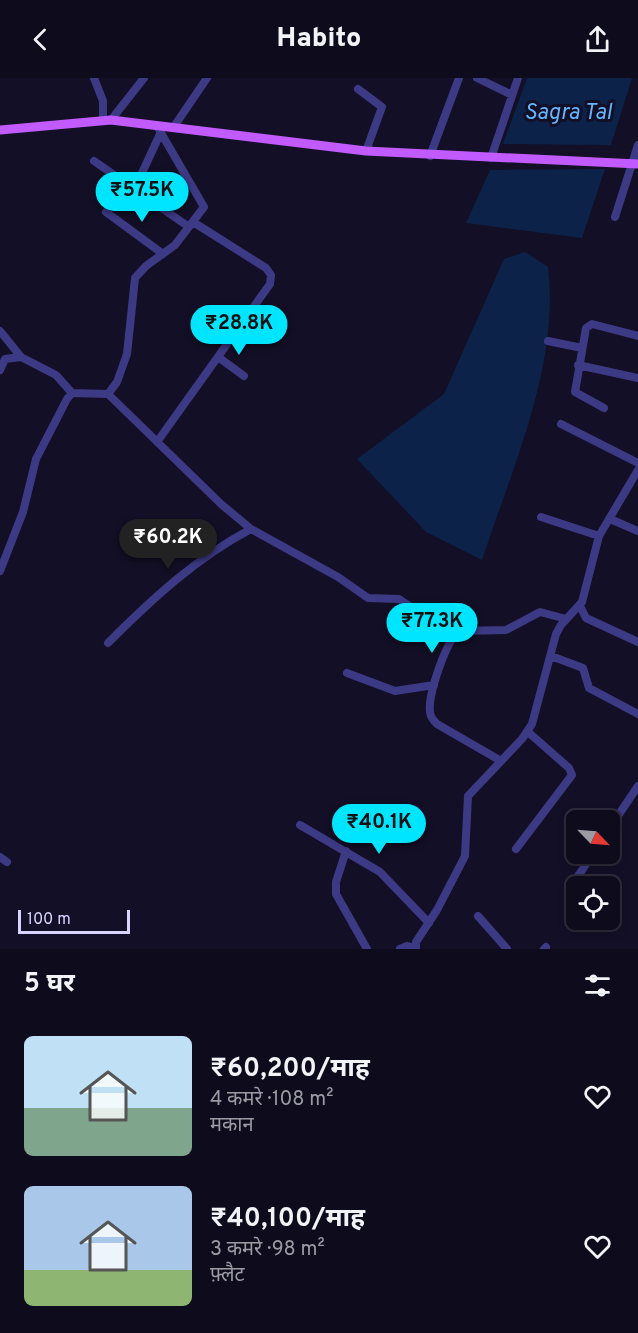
<!DOCTYPE html>
<html lang="hi">
<head>
<meta charset="utf-8">
<style>
  :root { --surface:#0e0b1c; --page:#171425; --text:#f1f3f6; --muted:#9b9ba3; --line:#2e2b3b; --accent:#00e5ff }
  body { margin:0; font-family:Overpass,"Noto Sans Devanagari",sans-serif; background:var(--page); color:var(--text); height:100vh; display:flex; flex-direction:column; font-size:22px; white-space:nowrap }
  * { box-sizing:border-box; margin:0 }
  p { font-size:20px; color:var(--muted) }
  .icon { flex:none; width:33px; height:33px; fill:none; stroke:currentColor; stroke-width:2; stroke-linecap:round; stroke-linejoin:round }
  .map { position:relative; height:871px; overflow:hidden }
  .drawer { display:flex; flex-direction:column; background:var(--surface); flex:1 }
  .drawer>* { flex:none }
  .needle { width:39px; rotate:115deg }
  .fabs { position:absolute; left:566px; top:732px; display:grid; gap:12px }
  .fabs a { display:grid; place-items:center; width:54px; height:54px; border-radius:9px; background:var(--surface); box-shadow:0 3px 9px #0003,0 0 0 2px var(--line); font-size:30px }
  .scale { position:absolute; left:18px; bottom:15px; width:112px; box-sizing:border-box; padding-left:6px; border:3px solid #d9d4ff; border-top:0; font-size:16px; line-height:21px; white-space:nowrap; color:#d9d4ff; -webkit-text-stroke:4px #130f26; paint-order:stroke }
  .price { position:absolute; translate:-50% -51px; padding:0 14px; border-radius:21px; background:var(--accent); color:#111; font-size:20px; line-height:39px; filter:drop-shadow(0 2px 3px #0008) }
  .price::after { content:''; position:absolute; left:50%; top:36px; width:18px; height:14px; margin-left:-9px; background:inherit; clip-path:polygon(0 0,100% 0,50% 100%) }
  .price.selected { background:#222; color:#fff }
  ul { padding:0; list-style:none }
  li { display:flex; align-items:center; gap:18px; height:150px; padding:0 24px }
  li span { display:grid; place-items:center; flex:none; width:168px; height:120px; border-radius:9px; color:#555 }
  li>.icon { margin-inline-start:auto }
  span .icon { width:72px; height:72px; fill:#fffc; stroke-width:1 }
  li b { font-size:26px }
  h2 { display:flex; justify-content:space-between; align-items:center; height:72px; padding:0 24px; font-size:26px }
  header { display:flex; justify-content:space-between; align-items:center; height:78px; padding:0 24px; background:var(--surface); font-size:27px; font-weight:800 }
  .map>svg:first-child { display:block }
  .water { fill:#0c2248 }
  .lines { fill:none; stroke-linecap:round; stroke-linejoin:round }
  .minor { stroke:#3d3a85; stroke-width:8 }
  .major { stroke:#c25bff; stroke-width:9 }
  .labels { text-anchor:middle; stroke-width:6; stroke-linejoin:round; paint-order:stroke }
  .water-label { font-size:22px; font-style:italic; fill:#62b6ff; stroke:#130f26 }
</style>
</head>
<body>
<header><svg class="icon" aria-label="back" viewBox="0 0 24 24"><path d="M15 5l-7 7 7 7"/></svg>Habito<svg class="icon" aria-label="share" viewBox="0 0 24 24"><path d="M12 15V3M7 8l5-5 5 5M5 13v7h14v-7"/></svg></header>
<div class="map">
<svg width="638" height="871" viewBox="0 0 638 871">
  <rect width="100%" height="100%" fill="#130f26"/>
  <path class="water" d="M527 0H632L611 67 503 66Z
    M605 91 582 160 466 145 490 92Z
    M525 174 548 189C560 287 512 390 482 482L426 454 357 381 444 316 504 181Z"/>
  <g class="lines">
    <path class="minor" d="M94 0 103 23V42
      M477 0 512 17
      M358 11 382 29 366 73
      M111 42 144 0
      M173 50 207 0
      M430 78 459 0
      M491 80 518 0
      M94 83 189 149
      M135 110 161 54
      M106 134 163 176
      M615 139 638 67
      M0 253 21 279 56 297 72 315
      M548 263 582 270
      M218 279 244 298
      M578 287 638 300
      M0 292 5 281 21 279
      M108 316 221 426 251 451 338 499 368 520 399 521 454 557
      M604 330 575 314 586 250 592 246 638 258
      M561 346 638 385
      M157 364 270 206 271 197 266 190 193 144
      M541 439 599 458
      M610 441 638 453
      M0 493 23 434 36 381 67 321 72 315 108 316 117 304 127 276 135 200 146 188 175 167 204 129 157 48
      M580 528 586 540 638 564
      M108 565C152 521 196 480 251 451
      M551 578 583 590 589 610 638 636
      M347 595 395 613 434 607
      M501 683 437 646C434 643 430 639 430 634 428 617 446 561 460 553L506 552 540 534 566 541
      M300 747 380 794 429 845
      M609 751 638 708
      M516 771 572 697 569 690 528 654
      M346 773 336 804V816L367 871
      M0 779 7 784
      M576 801 593 776
      M478 838 507 871
      M400 871 407 868 415 870
      M416 871V864L437 832 465 778 468 718 522 661 532 646 556 556 561 547 582 524 599 458 638 392
      M544 871 546 869"/>
    <path class="major" d="M0 52 111 42 366 73 638 86"/>
  </g>
  <g class="labels">
    <g class="water-label">
      <text x="568" y="41">Sagra Tal</text>
    </g>
  </g>
</svg>
<div class="fabs">
<a><svg class="needle" viewBox="-14 -14 28 28"><path d="M0-13l5 13h-10z" fill="#e53935"/><path d="M0 13l5-13h-10z" fill="#9b9ba3"/></svg></a>
<a><svg class="icon" aria-label="locate" viewBox="0 0 24 24"><circle cx="12" cy="12" r="6"/><path d="M12 2v4M12 18v4M2 12h4M18 12h4"/></svg></a>
</div>
<div class="scale">100 m</div>
<b class="price" style="left:142px;top:145px">₹57.5K</b>
<b class="price" style="left:239px;top:278px">₹28.8K</b>
<b class="price selected" style="left:168px;top:492px">₹60.2K</b>
<b class="price" style="left:432px;top:576px">₹77.3K</b>
<b class="price" style="left:379px;top:777px">₹40.1K</b>
</div>
<section class="drawer">
<h2>5 घर<svg class="icon" aria-label="filters" viewBox="0 0 24 24"><path d="M4 7h16M4 17h16"/><circle cx="9" cy="7" r="2"/><circle cx="15" cy="17" r="2"/></svg></h2>
<ul>
<li><span style="background:linear-gradient(#bfe0f5 60%,#7fa58c 0)"><svg class="icon" aria-label="home" viewBox="0 0 24 24"><path d="M3 11l9-7 9 7M6 9v11h12V9"/></svg></span><div><b>₹60,200/माह</b><p>4 कमरे · 108 m²</p><p>मकान</p></div><svg class="icon" aria-label="heart" viewBox="0 0 24 24"><path d="M12 20l-8-8c-3-5 5-10 8-4 3-6 11-1 8 4z"/></svg></li>
<li><span style="background:linear-gradient(#a9c7e8 70%,#8fb573 0)"><svg class="icon" aria-label="home" viewBox="0 0 24 24"><path d="M3 11l9-7 9 7M6 9v11h12V9"/></svg></span><div><b>₹40,100/माह</b><p>3 कमरे · 98 m²</p><p>फ़्लैट</p></div><svg class="icon" aria-label="heart" viewBox="0 0 24 24"><path d="M12 20l-8-8c-3-5 5-10 8-4 3-6 11-1 8 4z"/></svg></li>
</ul>
</section>
</body>
</html>
